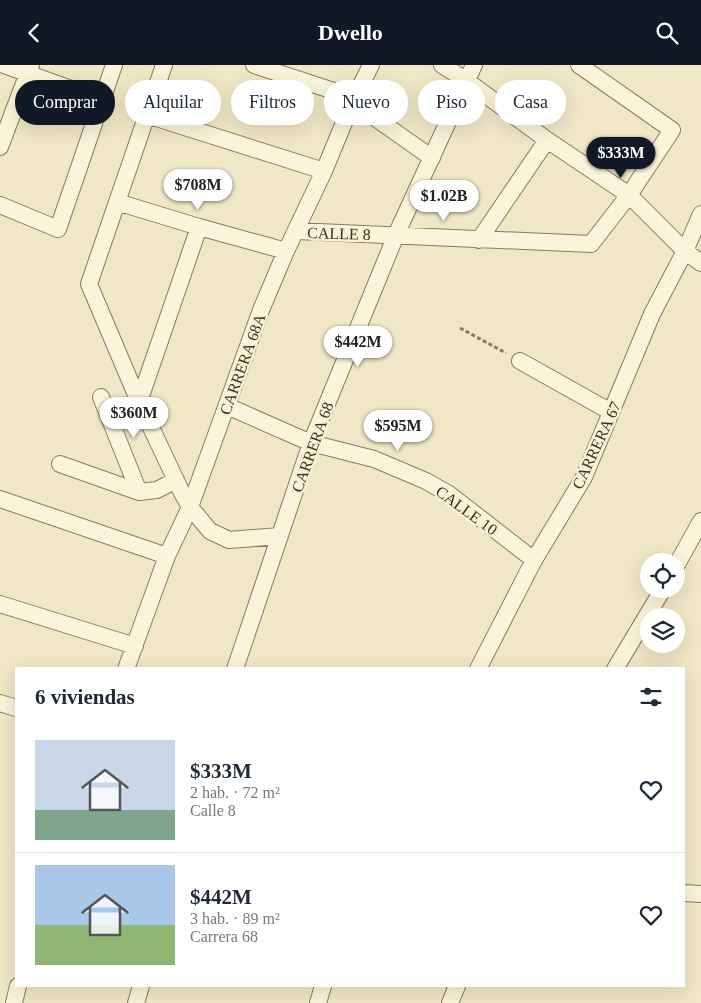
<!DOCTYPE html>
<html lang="es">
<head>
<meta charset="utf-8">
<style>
  :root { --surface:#fff; --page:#f6f6f7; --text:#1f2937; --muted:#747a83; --line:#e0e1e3; --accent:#111827 }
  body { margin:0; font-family:Georgia,serif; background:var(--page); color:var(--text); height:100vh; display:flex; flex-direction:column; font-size:19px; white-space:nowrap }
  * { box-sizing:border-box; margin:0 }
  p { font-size:16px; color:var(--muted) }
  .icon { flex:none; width:28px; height:28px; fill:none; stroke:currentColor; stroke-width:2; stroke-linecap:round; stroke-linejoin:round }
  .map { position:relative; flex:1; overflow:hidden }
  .side { position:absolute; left:15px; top:602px; width:670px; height:320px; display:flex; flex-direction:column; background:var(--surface); border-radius:0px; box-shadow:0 5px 20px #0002 }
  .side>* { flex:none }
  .hud { position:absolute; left:15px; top:15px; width:671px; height:45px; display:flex; gap:10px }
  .fabs { position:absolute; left:640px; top:488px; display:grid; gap:10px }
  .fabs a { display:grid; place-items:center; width:45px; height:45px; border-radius:50%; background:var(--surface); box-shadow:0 5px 20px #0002; font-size:25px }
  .price { position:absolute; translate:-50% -42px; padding:0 11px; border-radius:18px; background:#fff; color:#222; font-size:16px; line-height:32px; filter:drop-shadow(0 1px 2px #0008) }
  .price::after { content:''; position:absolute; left:50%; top:30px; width:15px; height:11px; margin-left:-8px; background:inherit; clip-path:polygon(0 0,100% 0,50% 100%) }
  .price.selected { background:var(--accent); color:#fff }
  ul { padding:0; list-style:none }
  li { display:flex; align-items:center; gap:15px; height:125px; padding:0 20px }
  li+li { border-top:1px solid var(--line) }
  li span { display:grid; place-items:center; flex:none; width:140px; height:100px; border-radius:0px; color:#555 }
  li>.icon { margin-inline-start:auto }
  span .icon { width:60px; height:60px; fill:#fffc; stroke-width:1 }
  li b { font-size:21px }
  h2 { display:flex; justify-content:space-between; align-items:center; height:60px; padding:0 20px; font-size:21px }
  .tag { padding:0 18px; border-radius:22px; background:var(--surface); box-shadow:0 5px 20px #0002; font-size:18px; line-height:45px }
  .tag.selected { background:var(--accent); color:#fff }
  header { display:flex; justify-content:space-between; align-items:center; height:65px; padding:0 20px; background:var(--accent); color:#fff; font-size:22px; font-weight:700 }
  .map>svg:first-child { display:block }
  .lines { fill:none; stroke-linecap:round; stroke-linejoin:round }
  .minor-casing { stroke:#8c7a5b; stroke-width:18 }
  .path { stroke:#8c7a5b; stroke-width:3; stroke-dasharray:4 2.5; stroke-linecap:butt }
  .minor { stroke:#faf4da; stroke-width:16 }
  .labels { text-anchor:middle; stroke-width:5; stroke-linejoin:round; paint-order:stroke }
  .street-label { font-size:16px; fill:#3c301f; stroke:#f7f1d6 }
</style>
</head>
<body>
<header><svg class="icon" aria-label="back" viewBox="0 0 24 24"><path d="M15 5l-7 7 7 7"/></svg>Dwello<svg class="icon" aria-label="search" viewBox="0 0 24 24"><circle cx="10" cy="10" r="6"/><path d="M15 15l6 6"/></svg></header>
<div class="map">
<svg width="701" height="938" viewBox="0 0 701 938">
  <rect width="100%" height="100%" fill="#f0e7c6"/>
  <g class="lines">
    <defs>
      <path id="minor" d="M4 0 102 35
        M164 0 89 219 139 337 181 426 190 442 210 466 229 475 280 471
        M254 0 340 28 432 93
        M442 0 467 16 547 75 629 130 685 186 701 198
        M147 50 324 106
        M0 82 31 0
        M117 137 199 162 286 186
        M0 140 58 164 114 0
        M296 166 591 179 629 130 672 65 579 0
        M479 175 547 75
        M520 296 611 347
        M101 332 139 427
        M139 337 199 162
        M227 341 311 378 374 394 426 416 449 429 534 495
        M60 399 139 427 157 425 176 415
        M0 434 167 491
        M676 501 701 456
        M0 539 135 581
        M126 604 167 491 190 442 261 245 286 186 324 106 353 36 371 0
        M235 604 311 378 396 170 474 0
        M478 604 534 495 584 412 652 249 685 186 701 149
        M615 604 663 524
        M0 638 16 643
        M684 828 701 829
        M14 938 18 921
        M136 938 141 921
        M318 938 323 921
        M450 938 457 921"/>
    </defs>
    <use href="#minor" class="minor-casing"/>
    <path class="path" d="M460 263 506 288"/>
    <use href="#minor" class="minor"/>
  </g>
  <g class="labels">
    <g class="street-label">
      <text transform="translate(339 168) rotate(2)" y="6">CALLE 8</text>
      <text transform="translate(242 299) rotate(-70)" y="6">CARRERA 68A</text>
      <text transform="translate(596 380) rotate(-65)" y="6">CARRERA 67</text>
      <text transform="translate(312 382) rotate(-70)" y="6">CARRERA 68</text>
      <text transform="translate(467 445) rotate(36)" y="6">CALLE 10</text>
    </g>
  </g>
</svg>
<div class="fabs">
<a><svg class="icon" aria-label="locate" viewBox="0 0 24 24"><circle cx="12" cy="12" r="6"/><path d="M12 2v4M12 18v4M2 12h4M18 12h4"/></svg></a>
<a><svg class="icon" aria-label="layers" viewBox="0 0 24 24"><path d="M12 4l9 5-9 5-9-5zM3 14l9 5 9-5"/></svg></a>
</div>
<b class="price selected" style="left:621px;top:114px">$333M</b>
<b class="price" style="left:198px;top:146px">$708M</b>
<b class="price" style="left:444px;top:157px">$1.02B</b>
<b class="price" style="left:358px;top:303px">$442M</b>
<b class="price" style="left:134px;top:374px">$360M</b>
<b class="price" style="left:398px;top:387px">$595M</b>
<div class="hud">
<a class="tag selected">Comprar</a>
<a class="tag">Alquilar</a>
<a class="tag">Filtros</a>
<a class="tag">Nuevo</a>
<a class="tag">Piso</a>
<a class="tag">Casa</a>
</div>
<section class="side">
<h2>6 viviendas<svg class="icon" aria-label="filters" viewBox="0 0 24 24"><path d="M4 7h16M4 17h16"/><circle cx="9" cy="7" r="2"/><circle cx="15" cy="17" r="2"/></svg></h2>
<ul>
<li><span style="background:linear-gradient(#c9d6e8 70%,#7fa58c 0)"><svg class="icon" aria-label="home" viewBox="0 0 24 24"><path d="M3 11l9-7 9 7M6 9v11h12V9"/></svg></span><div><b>$333M</b><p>2 hab. · 72 m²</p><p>Calle 8</p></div><svg class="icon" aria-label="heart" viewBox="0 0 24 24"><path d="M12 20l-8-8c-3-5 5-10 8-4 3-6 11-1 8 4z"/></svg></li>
<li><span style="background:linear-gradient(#a9c7e8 60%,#8fb573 0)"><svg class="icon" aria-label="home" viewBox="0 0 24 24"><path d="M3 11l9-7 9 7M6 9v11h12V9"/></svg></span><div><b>$442M</b><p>3 hab. · 89 m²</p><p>Carrera 68</p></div><svg class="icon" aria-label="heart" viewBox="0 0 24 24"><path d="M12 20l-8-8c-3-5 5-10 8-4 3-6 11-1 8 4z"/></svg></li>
</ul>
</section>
</div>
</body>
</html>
